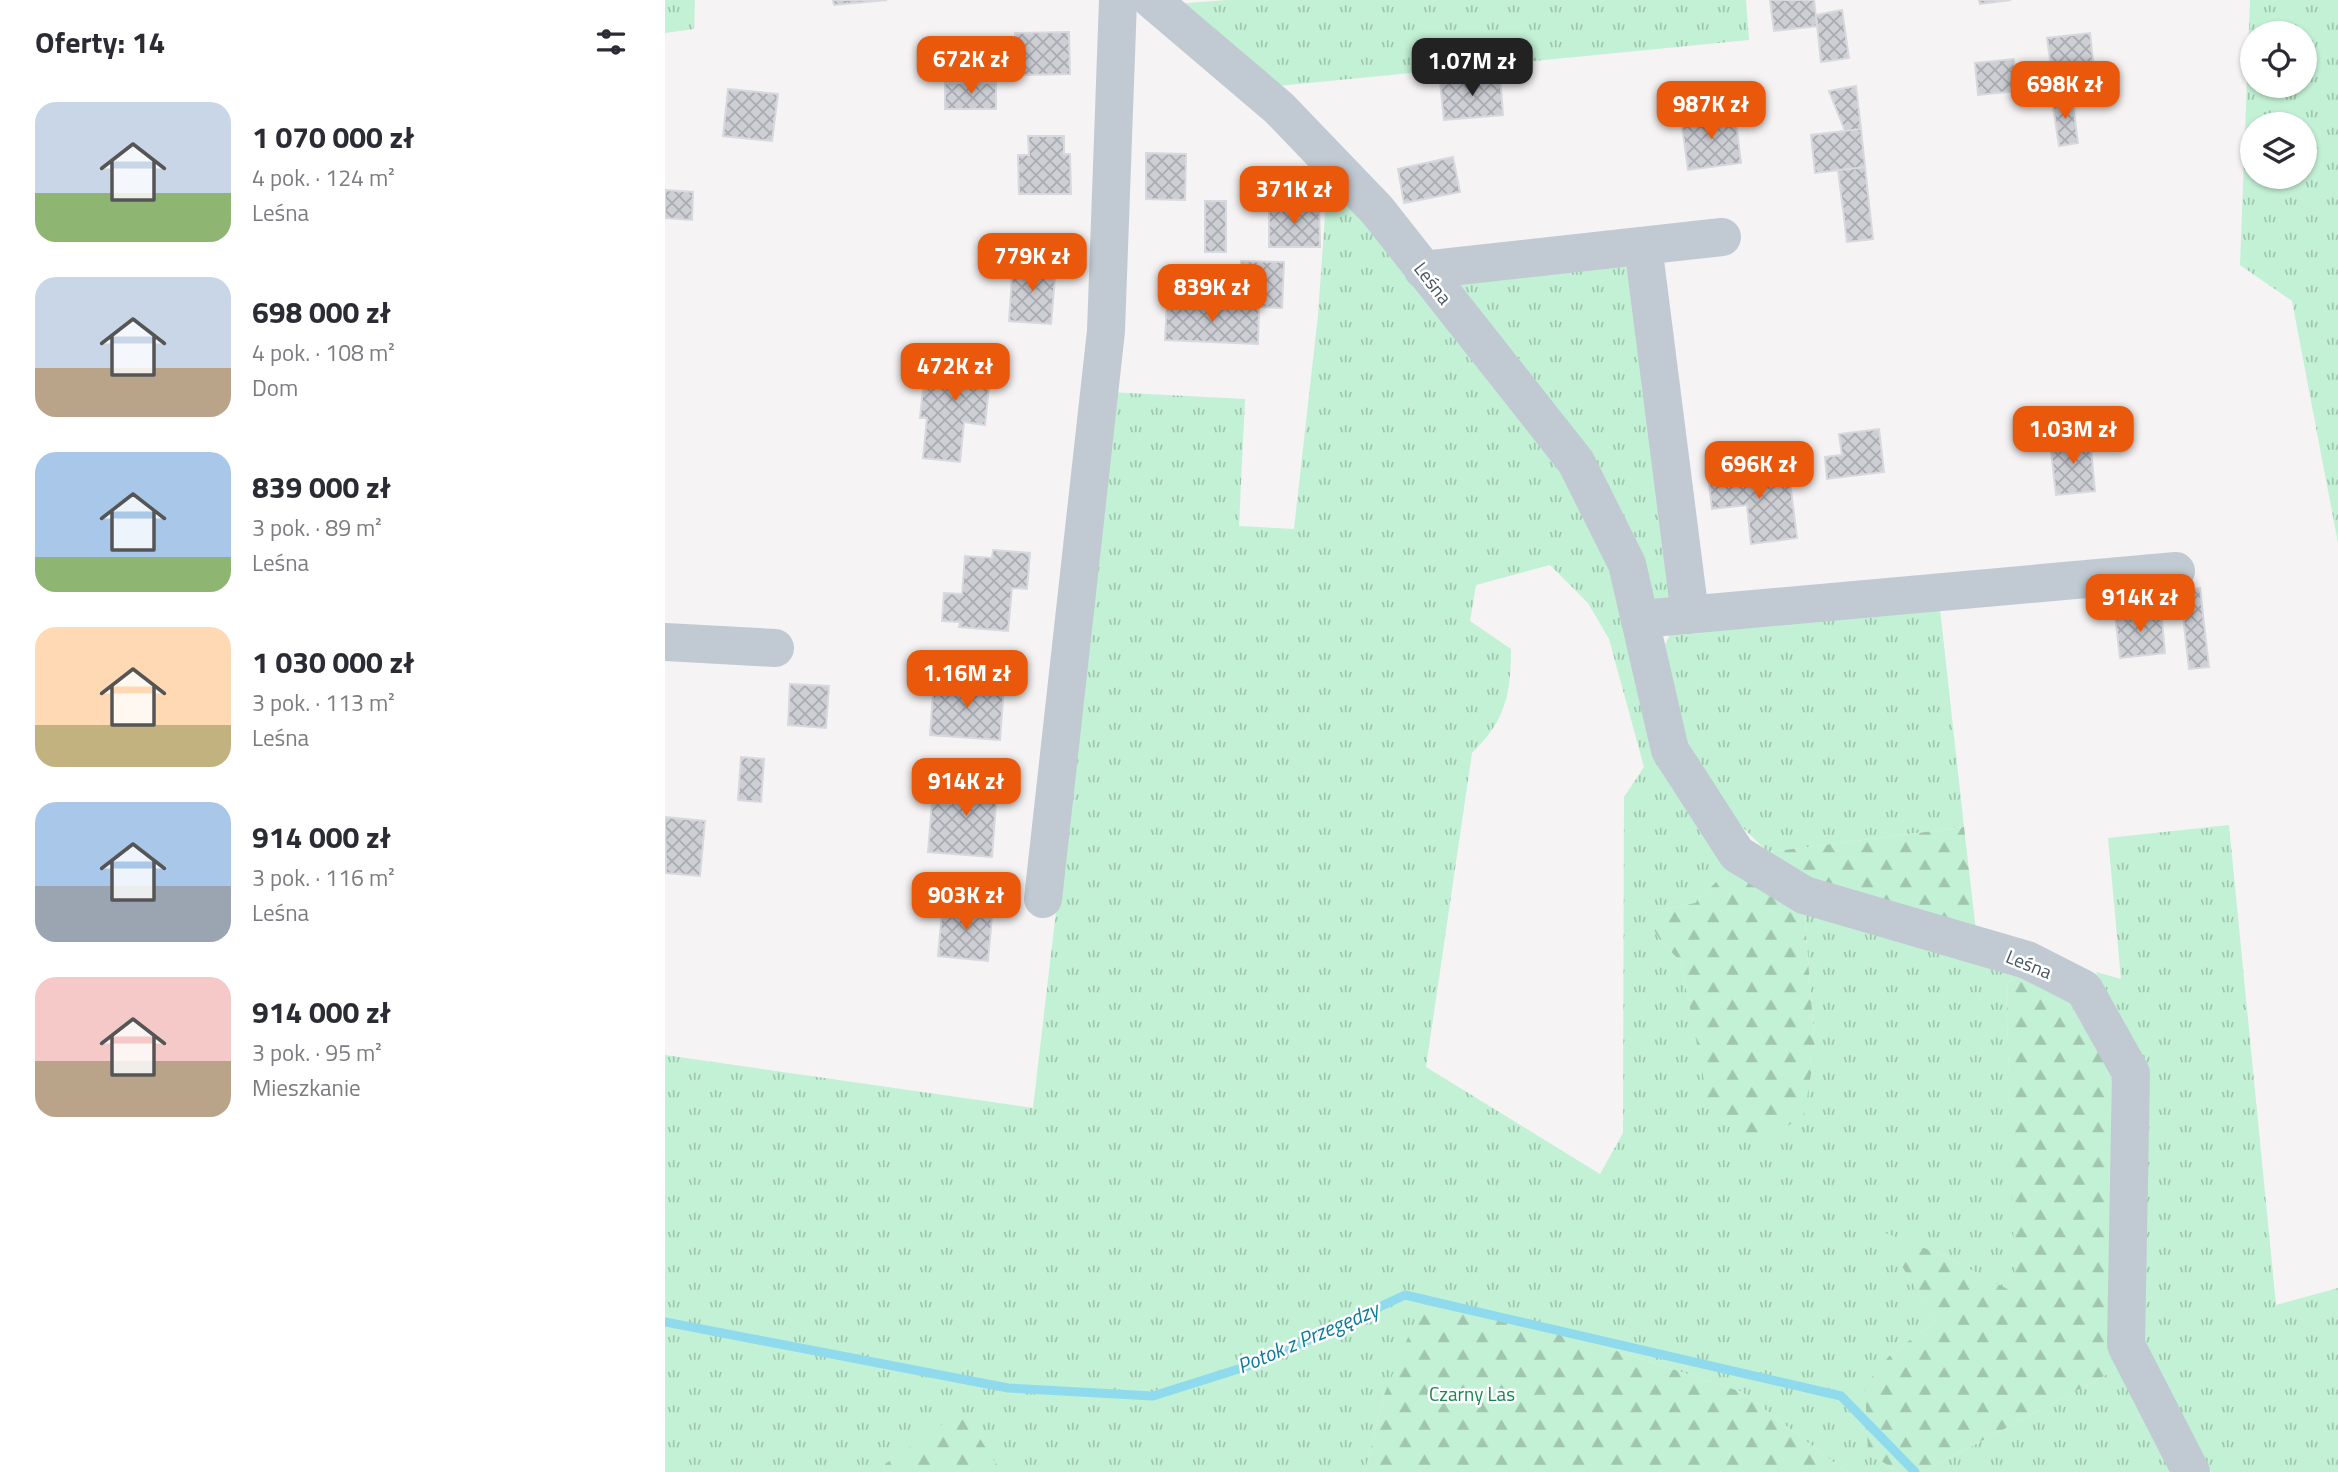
<!DOCTYPE html>
<html lang="pl">
<head>
<meta charset="utf-8">
<style>
  :root { --surface:#fff; --page:#f7f7f7; --text:#2b2b33; --muted:#7c7c81; --accent:#ea580c }
  body { margin:0; font-family:"Titillium Web",sans-serif; background:var(--page); color:var(--text); height:100vh; display:flex; flex-direction:column; font-size:26px; white-space:nowrap }
  * { box-sizing:border-box; margin:0 }
  p { font-size:23px; color:var(--muted) }
  .icon { flex:none; width:38px; height:38px; fill:none; stroke:currentColor; stroke-width:2; stroke-linecap:round; stroke-linejoin:round }
  .map { position:relative; flex:1; overflow:hidden }
  .panel { display:flex; flex-direction:column; background:var(--surface); width:665px }
  .panel>* { flex:none }
  .controls { position:absolute; left:1575px; top:21px; display:grid; gap:14px }
  .controls a { display:grid; place-items:center; width:77px; height:77px; border-radius:50%; background:var(--surface); box-shadow:0 2px 5px #0004; font-size:35px }
  .price { position:absolute; translate:-50% -60px; padding:0 16px; border-radius:14px; background:var(--accent); color:#fff; font-size:23px; line-height:46px; filter:drop-shadow(0 2px 4px #0008) }
  .price::after { content:''; position:absolute; left:50%; top:42px; width:21px; height:16px; margin-left:-10px; background:inherit; clip-path:polygon(0 0,100% 0,50% 100%) }
  .price.current { background:#222; color:#fff }
  ul { padding:0; list-style:none }
  li { display:flex; align-items:center; gap:21px; height:175px; padding:0 35px }
  li span { display:grid; place-items:center; flex:none; width:196px; height:140px; border-radius:21px; color:#555 }
  li>.icon { margin-inline-start:auto }
  span .icon { width:84px; height:84px; fill:#fffc; stroke-width:1 }
  li b { font-size:30px }
  h2 { display:flex; justify-content:space-between; align-items:center; height:84px; padding:0 35px; font-size:30px }
  main { display:flex; flex:1; min-height:0 }
  .map>svg:first-child { display:block }
  .grass { fill:url(#grass-tufts); fill-rule:evenodd }
  .forest { fill:url(#forest-firs) }
  .lines { fill:none; stroke-linecap:round; stroke-linejoin:round }
  .stream { stroke:#90daee; stroke-width:9 }
  .building { fill:url(#building-cross-hatch); stroke:#d7d9de; stroke-width:2 }
  .minor { stroke:#c1cad2; stroke-width:38 }
  .labels { text-anchor:middle; stroke-width:5; stroke-linejoin:round; paint-order:stroke }
  .street-label { font-size:19px; fill:#4a5661; stroke:#fff }
  .park-label { font-size:19px; fill:#17864f; stroke:#fff }
  .water-label { font-size:21px; font-style:italic; fill:#0c7c9b; stroke:#fff }
</style>
</head>
<body>
<main>
<section class="panel">
<h2>Oferty: 14<svg class="icon" aria-label="filters" viewBox="0 0 24 24"><path d="M4 7h16M4 17h16"/><circle cx="9" cy="7" r="2"/><circle cx="15" cy="17" r="2"/></svg></h2>
<ul>
<li><span style="background:linear-gradient(#c9d6e8 65%,#8fb573 0)"><svg class="icon" aria-label="home" viewBox="0 0 24 24"><path d="M3 11l9-7 9 7M6 9v11h12V9"/></svg></span><div><b>1 070 000 zł</b><p>4 pok. · 124 m²</p><p>Leśna</p></div></li>
<li><span style="background:linear-gradient(#c9d6e8 65%,#b9a48a 0)"><svg class="icon" aria-label="home" viewBox="0 0 24 24"><path d="M3 11l9-7 9 7M6 9v11h12V9"/></svg></span><div><b>698 000 zł</b><p>4 pok. · 108 m²</p><p>Dom</p></div></li>
<li><span style="background:linear-gradient(#a9c7e8 75%,#8fb573 0)"><svg class="icon" aria-label="home" viewBox="0 0 24 24"><path d="M3 11l9-7 9 7M6 9v11h12V9"/></svg></span><div><b>839 000 zł</b><p>3 pok. · 89 m²</p><p>Leśna</p></div></li>
<li><span style="background:linear-gradient(#ffd9b3 70%,#c2b280 0)"><svg class="icon" aria-label="home" viewBox="0 0 24 24"><path d="M3 11l9-7 9 7M6 9v11h12V9"/></svg></span><div><b>1 030 000 zł</b><p>3 pok. · 113 m²</p><p>Leśna</p></div></li>
<li><span style="background:linear-gradient(#a9c7e8 60%,#9aa5b1 0)"><svg class="icon" aria-label="home" viewBox="0 0 24 24"><path d="M3 11l9-7 9 7M6 9v11h12V9"/></svg></span><div><b>914 000 zł</b><p>3 pok. · 116 m²</p><p>Leśna</p></div></li>
<li><span style="background:linear-gradient(#f6c9c9 60%,#b9a48a 0)"><svg class="icon" aria-label="home" viewBox="0 0 24 24"><path d="M3 11l9-7 9 7M6 9v11h12V9"/></svg></span><div><b>914 000 zł</b><p>3 pok. · 95 m²</p><p>Mieszkanie</p></div></li>
</ul>
</section>
<div class="map">
<svg width="1673" height="1472" viewBox="0 0 1673 1472">
  <defs>
    <pattern id="grass-tufts" width="24" height="20" patternUnits="userSpaceOnUse" patternTransform="scale(1.75)"><rect width="24" height="20" fill="#c3f1d5"/><path d="M3 7l-1-3M5 7V3M7 7l1-3M15 17l-1-3M17 17v-4M19 17l1-3" fill="none" stroke="#a0c6b0"/></pattern>
    <pattern id="forest-firs" width="22" height="20" patternUnits="userSpaceOnUse" patternTransform="scale(1.75)"><rect width="22" height="20" fill="#c3f1d5"/><path d="M5 1l3.5 6h-7zM16 11l3.5 6h-7z" fill="#a0c6b0"/></pattern>
    <pattern id="building-cross-hatch" width="8" height="8" patternUnits="userSpaceOnUse" patternTransform="scale(1.75)"><rect width="8" height="8" fill="#cdcfd5"/><path d="M0 0l8 8M0 8l8-8" fill="none" stroke="#a8abb0"/></pattern>
  </defs>
  <rect width="100%" height="100%" fill="#f5f3f3"/>
  <path class="grass" d="M0 0H30L29 29 0 33Z
    M562 0H1081L1084 40 613 86 510 4Z
    M1585 0H1673V543L1627 301 1575 265ZM1587 33H1640V86H1587ZM1587 124H1640V177H1587Z
    M663 173 871 432 949 559 1066 867 1030 903 980 913 995 940 1016 962 1046 1112 1150 1049 1139 909 1358 970 1341 979 1351 1294 1280 1256 1216 1232 1271 1321 1226 1354 1204 1453 1234 1472H1181L1077 1392 885 1329 719 1395 700 1472H350L332 1466 220 1464 219 1472H0V1055L368 1108 422 647 443 392 580 399 574 526 629 529 653 315ZM885 565 923 603 944 639 979 767 959 797 958 1133 935 1174 761 1067 807 753C840 721 846 695 846 649L805 621 811 585Z
    M966 258 1009 601 989 604 780 277Z
    M1275 609 1299 827 1103 852 1066 816 1022 743 1000 645 1006 632Z
    M1564 825 1611 1305 1673 1288V1472H1546L1479 1343 1483 1074 1431 972 1456 979 1443 838Z
    M1456 1367 1510 1472H1258Z"/>
  <path class="forest" d="M1299 827 1311 931 1138 879 1103 852Z
    M1066 867 1139 909 1150 1049 1139 1117 1087 1145 1045 1111 1016 962 995 940 979 913 1030 903Z
    M1358 970 1409 997 1455 1088 1456 1367 1258 1472H1234L1203 1453 1200 1385 1226 1354 1271 1321 1215 1231 1280 1256 1350 1293 1341 978Z
    M757 1304 885 1329 1077 1392 1181 1472H700L719 1395Z
    M297 1411 332 1465 350 1472H219L220 1464Z"/>
  <g class="lines">
    <path class="stream" d="M0 1322 343 1388 488 1396 602 1360 740 1295 1176 1396 1250 1472"/>
  </g>
  <path class="building" d="M168 0H222L169 5Z
    M1105 0H1149L1152 26 1109 31Z
    M1314 0H1346L1315 4Z
    M1177 10 1184 58 1156 62 1151 15Z
    M404 32 405 74 351 75 350 33Z
    M1425 33 1430 77 1388 82 1382 38Z
    M1349 59 1352 91 1313 95 1310 63Z
    M835 76 838 115 779 120 775 82Z
    M280 83H331V109H280Z
    M1191 86 1196 129 1180 131 1164 91Z
    M63 89 113 94 107 141 58 136Z
    M1407 96 1413 143 1394 146 1387 99Z
    M1070 113 1076 163 1023 170 1016 119Z
    M1196 129 1200 167 1150 173 1146 135Z
    M363 136H399V154H405L406 194H354L353 155H364Z
    M481 153 521 154 520 200 481 199Z
    M788 157 795 192 739 203 733 169Z
    M1200 167 1208 239 1182 242 1173 170Z
    M0 190 28 192 27 220 0 218Z
    M540 201H561V252H540Z
    M604 205H654L655 247H604Z
    M576 261 619 262 617 308 574 306Z
    M348 263 391 266 386 324 344 321Z
    M502 303 594 307 593 344 500 340Z
    M298 345 328 348 320 425 299 422 295 462 258 458 262 418H255L260 370 295 373Z
    M1214 429 1219 472 1162 479 1160 457 1177 455 1174 434Z
    M1425 438 1430 491 1391 495 1385 442Z
    M1123 466 1132 538 1086 544 1082 505 1047 509 1043 476Z
    M328 550 365 553 362 589 347 588 343 631 294 627 295 622 277 621 279 593 297 594 300 556 327 558Z
    M1535 588 1544 667 1524 669 1515 590Z
    M1496 610 1500 653 1455 658 1450 615Z
    M269 681 339 686 335 740 265 735Z
    M125 684 164 686 161 728 123 725Z
    M76 757 99 759 96 802 73 800Z
    M289 774 333 777 327 857 263 852 267 803 286 804Z
    M0 817 40 821 35 876 1 873Z
    M295 900 321 902 319 915 327 916 323 961 273 956 277 912 294 913Z"/>
  <g class="lines">
    <path class="minor" d="M487 0 614 108 712 210 911 462 962 564 1005 750 1072 854 1139 895 1362 960 1419 989 1466 1073 1461 1345 1526 1472
      M980 261 1025 615
      M758 270 1057 237
      M976 619 1511 571
      M0 642 110 648
      M378 899 441 331 453 0"/>
  </g>
  <g class="labels">
    <g class="street-label">
      <text transform="translate(768 283) rotate(52)" y="7">Leśna</text>
      <text transform="translate(1364 964) rotate(22)" y="7">Leśna</text>
    </g>
    <g class="park-label">
      <text x="807" y="1401">Czarny Las</text>
    </g>
    <g class="water-label">
      <text transform="translate(643 1338) rotate(-23)" y="7">Potok z Przegędzy</text>
    </g>
  </g>
</svg>
<div class="controls">
<a><svg class="icon" aria-label="locate" viewBox="0 0 24 24"><circle cx="12" cy="12" r="6"/><path d="M12 2v4M12 18v4M2 12h4M18 12h4"/></svg></a>
<a><svg class="icon" aria-label="layers" viewBox="0 0 24 24"><path d="M12 4l9 5-9 5-9-5zM3 14l9 5 9-5"/></svg></a>
</div>
<b class="price" style="left:306px;top:96px">672K zł</b>
<b class="price current" style="left:807px;top:98px">1.07M zł</b>
<b class="price" style="left:1400px;top:121px">698K zł</b>
<b class="price" style="left:1046px;top:141px">987K zł</b>
<b class="price" style="left:629px;top:226px">371K zł</b>
<b class="price" style="left:367px;top:293px">779K zł</b>
<b class="price" style="left:547px;top:324px">839K zł</b>
<b class="price" style="left:290px;top:403px">472K zł</b>
<b class="price" style="left:1408px;top:466px">1.03M zł</b>
<b class="price" style="left:1094px;top:501px">696K zł</b>
<b class="price" style="left:1475px;top:634px">914K zł</b>
<b class="price" style="left:302px;top:710px">1.16M zł</b>
<b class="price" style="left:301px;top:818px">914K zł</b>
<b class="price" style="left:301px;top:932px">903K zł</b>
</div>
</main>
</body>
</html>
